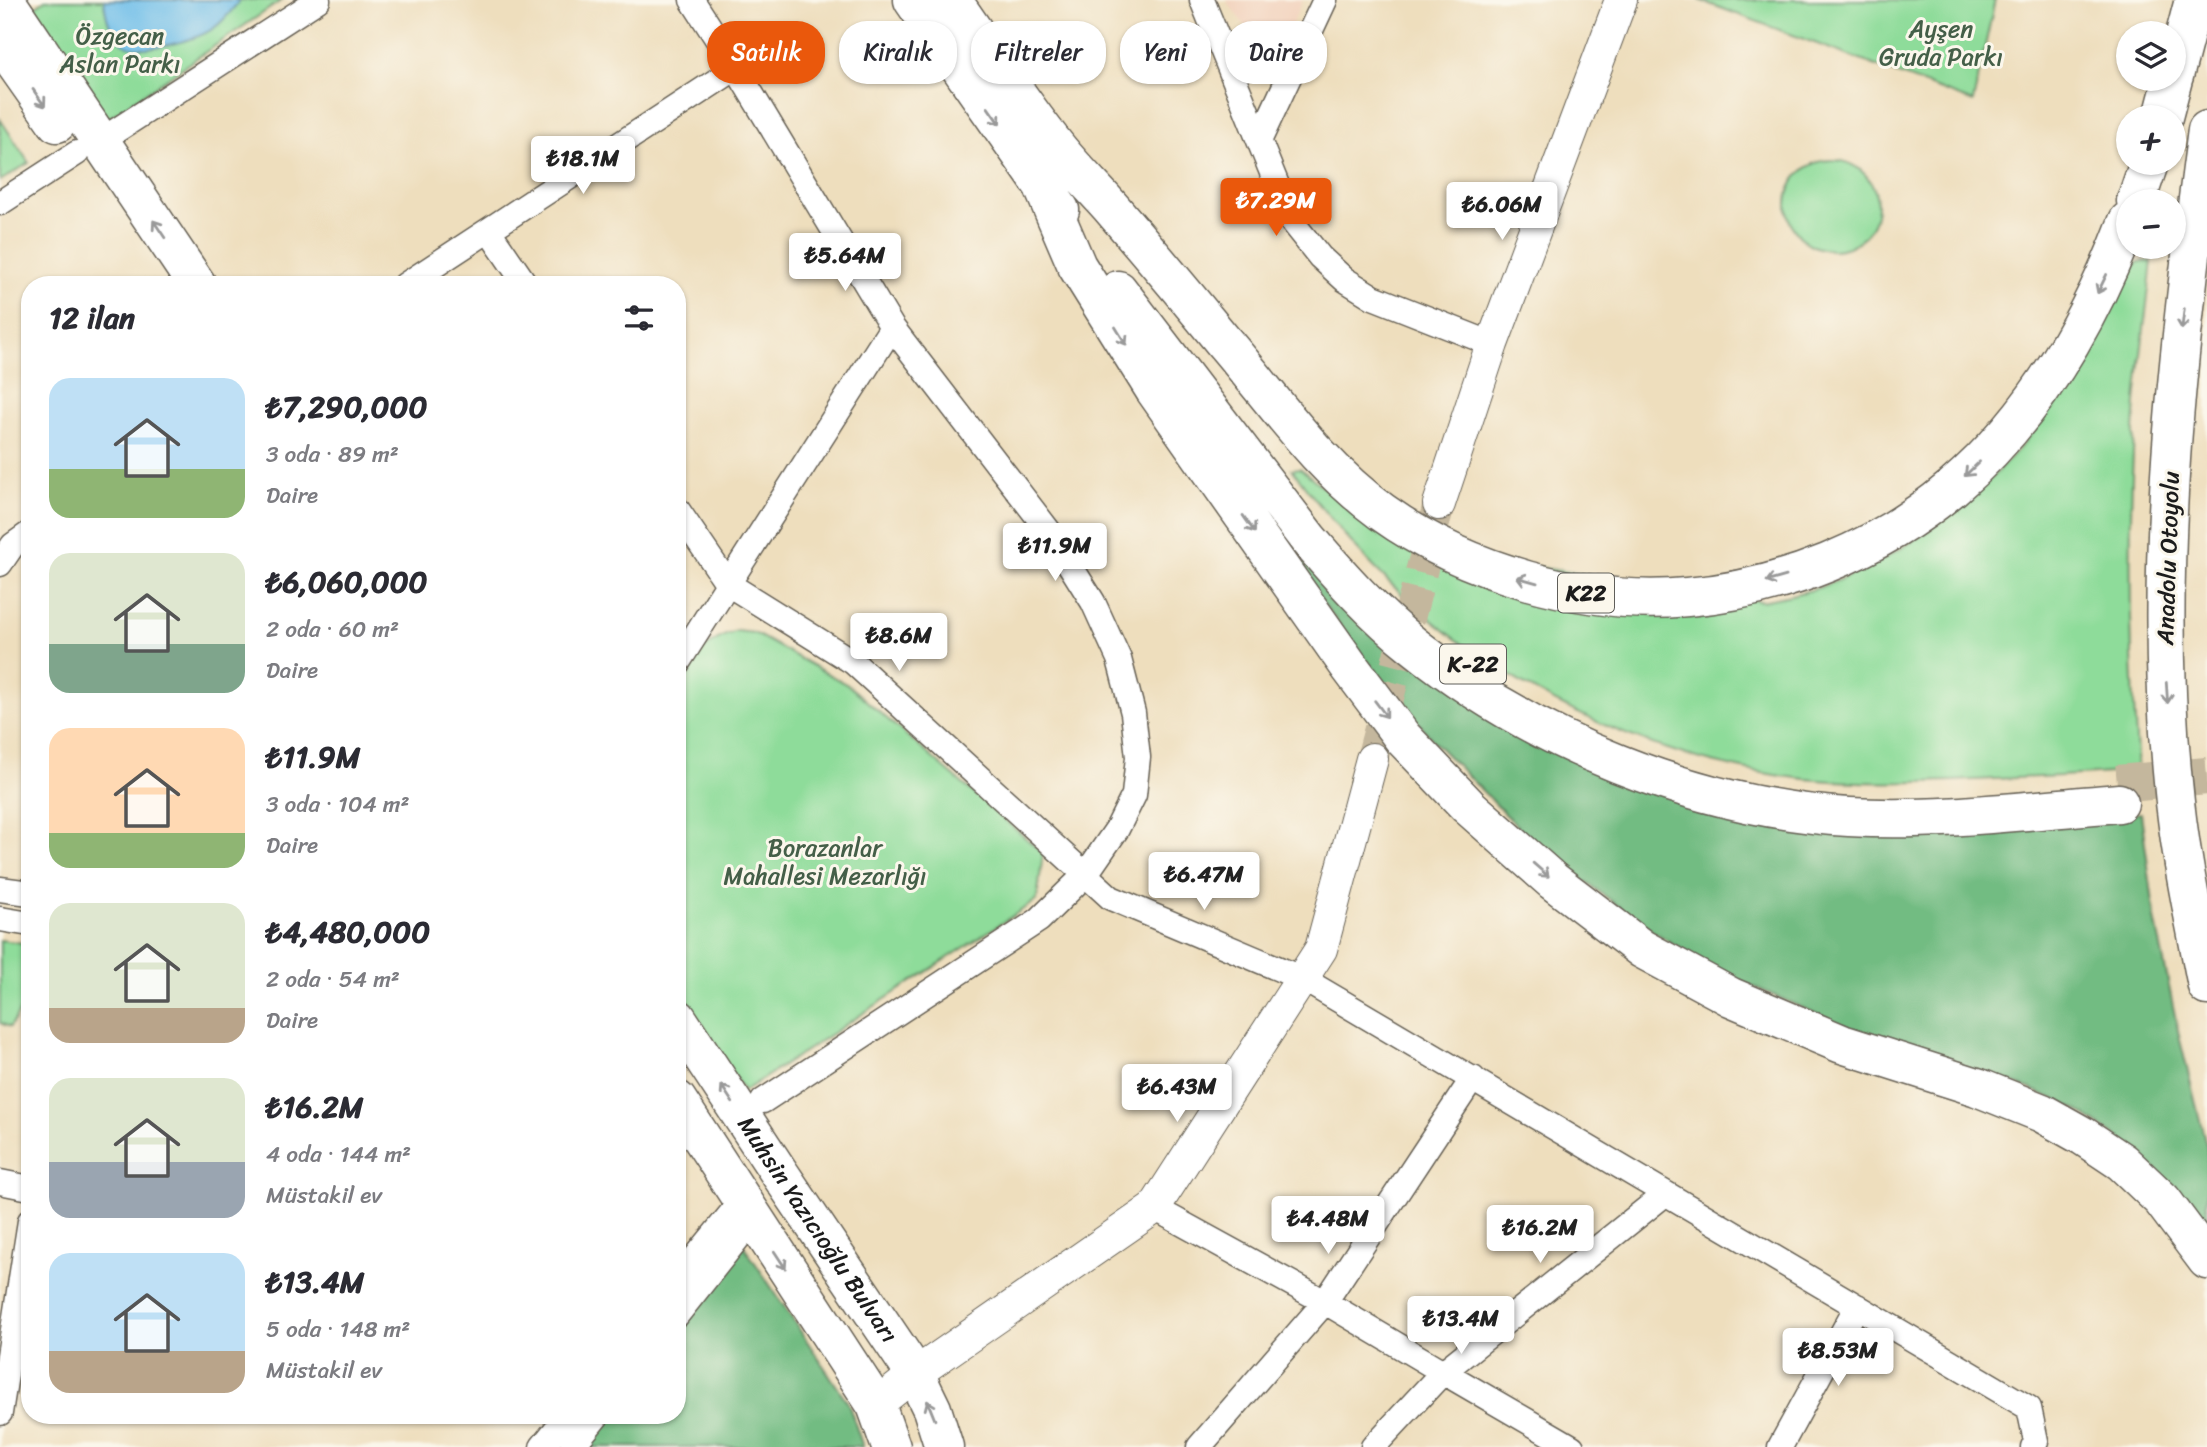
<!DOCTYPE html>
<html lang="tr">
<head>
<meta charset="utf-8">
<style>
  :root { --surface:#fff; --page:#f2f2f3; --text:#2b2b33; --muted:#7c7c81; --accent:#ea580c }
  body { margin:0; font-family:Sriracha,sans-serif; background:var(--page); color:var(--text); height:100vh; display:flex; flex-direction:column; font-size:26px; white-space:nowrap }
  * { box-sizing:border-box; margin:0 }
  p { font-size:23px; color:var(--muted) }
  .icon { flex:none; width:38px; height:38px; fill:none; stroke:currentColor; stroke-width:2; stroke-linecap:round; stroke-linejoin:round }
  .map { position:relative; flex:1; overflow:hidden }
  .details { position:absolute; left:21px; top:276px; width:665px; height:1148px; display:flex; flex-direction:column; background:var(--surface); border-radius:28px; box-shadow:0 2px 5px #0004 }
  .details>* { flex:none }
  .hud { position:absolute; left:707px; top:21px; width:665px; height:63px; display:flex; gap:14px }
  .buttons { position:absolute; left:2116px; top:21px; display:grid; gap:14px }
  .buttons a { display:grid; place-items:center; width:70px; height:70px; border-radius:50%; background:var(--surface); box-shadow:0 2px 5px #0004; font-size:35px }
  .price { position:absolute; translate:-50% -60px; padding:0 16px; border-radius:7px; background:#fff; color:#222; font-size:23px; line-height:46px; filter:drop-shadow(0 2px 4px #0008) }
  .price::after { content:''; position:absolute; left:50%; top:42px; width:21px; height:16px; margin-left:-10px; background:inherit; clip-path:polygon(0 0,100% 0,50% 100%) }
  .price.active { background:var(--accent); color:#fff }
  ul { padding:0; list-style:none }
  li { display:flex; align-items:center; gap:21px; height:175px; padding:0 28px }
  li span { display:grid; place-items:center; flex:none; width:196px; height:140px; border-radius:21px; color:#555 }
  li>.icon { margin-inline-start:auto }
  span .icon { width:84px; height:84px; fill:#fffc; stroke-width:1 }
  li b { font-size:30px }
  h2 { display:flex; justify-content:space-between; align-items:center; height:84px; padding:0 28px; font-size:30px }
  .pill { padding:0 24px; border-radius:28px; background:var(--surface); box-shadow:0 2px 5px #0004; font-size:24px; line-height:63px }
  .pill.active { background:var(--accent); color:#fff }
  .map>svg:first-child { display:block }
  .built { fill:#f3d4bf }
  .green { fill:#8edc9a; stroke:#557c5b; stroke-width:2 }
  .forest { fill:#72bc82; stroke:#476c4f; stroke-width:2 }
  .water { fill:#6ebee9; stroke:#456d82; stroke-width:2 }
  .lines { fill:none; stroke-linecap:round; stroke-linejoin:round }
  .tertiary-tunnel { stroke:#c4b79d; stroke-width:32; stroke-dasharray:32 16; stroke-linecap:butt }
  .motorway-tunnel { stroke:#c4b79d; stroke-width:38; stroke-dasharray:38 19; stroke-linecap:butt }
  .minor-casing { stroke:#666054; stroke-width:27 }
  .tertiary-casing { stroke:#666054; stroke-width:34 }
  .primary-casing { stroke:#666054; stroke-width:41 }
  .motorway-casing { stroke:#666054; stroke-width:41 }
  .minor { stroke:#fff; stroke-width:24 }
  .tertiary { stroke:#fff; stroke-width:32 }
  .primary { stroke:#fff; stroke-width:38 }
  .motorway { stroke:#fff; stroke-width:38 }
  .oneway { stroke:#999 }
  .labels { text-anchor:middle; stroke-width:6; stroke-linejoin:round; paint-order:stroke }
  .shield { fill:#fbf7ec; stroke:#5f5e5a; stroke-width:2 }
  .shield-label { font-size:23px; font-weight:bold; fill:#1c1c1c }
  .park-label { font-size:24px; fill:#445f48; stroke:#fbf7ec }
  .street-label { font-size:24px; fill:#1c1c1c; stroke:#fbf7ec }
</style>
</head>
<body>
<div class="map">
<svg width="2207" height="1447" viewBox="0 0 2207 1447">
  <rect width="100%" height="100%" fill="#fbf7ec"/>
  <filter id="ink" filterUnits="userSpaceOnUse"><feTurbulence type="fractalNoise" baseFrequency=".0143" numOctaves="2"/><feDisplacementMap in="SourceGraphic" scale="14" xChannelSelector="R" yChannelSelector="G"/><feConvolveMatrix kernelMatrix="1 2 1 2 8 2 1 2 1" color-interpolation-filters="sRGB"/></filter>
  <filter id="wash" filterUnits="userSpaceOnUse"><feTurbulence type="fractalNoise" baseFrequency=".00686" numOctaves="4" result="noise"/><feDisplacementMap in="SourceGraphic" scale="28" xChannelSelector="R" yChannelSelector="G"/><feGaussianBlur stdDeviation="1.57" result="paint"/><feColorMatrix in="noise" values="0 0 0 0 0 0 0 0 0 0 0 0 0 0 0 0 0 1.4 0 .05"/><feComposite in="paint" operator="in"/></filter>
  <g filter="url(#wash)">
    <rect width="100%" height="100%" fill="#eedebd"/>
    <path class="built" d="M1226 0H1303L1277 56 1264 52Z"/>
    <path class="green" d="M45 0H282L107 119 32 9Z
      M1699 0H1995L1973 102Z
      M0 119 29 163 0 181Z
      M1787 205a45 45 0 1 1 90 0a45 45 0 1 1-90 0Z
      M2152 261C2146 318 2137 374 2134 431 2128 544 2130 658 2138 771 2090 775 2043 777 1995 779 1932 782 1869 785 1805 779 1644 761 1486 683 1373 566 1344 536 1317 503 1292 469L1300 468 1358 516 1405 547 1761 601C1780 597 1800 594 1818 588 1908 557 1988 492 2045 417 2081 370 2108 314 2137 262Z
      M737 631 754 633 848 685 1043 853 1037 900 744 1091 677 991V683C693 658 707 640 737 631Z
      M0 940 30 944V994L10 1027 0 1023Z"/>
    <path class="forest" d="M1204 423 1295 549 1643 789 2120 815 2141 813 2155 918 2180 1040 2207 1148V1233L2119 1138 2074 1108 2031 1089 1854 1030 1717 971 1651 930 1537 846 1436 744 1368 662 1303 577Z
      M744 1246 848 1403 863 1447H584L609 1416H677V1329Z"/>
    <path class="water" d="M104 0H240C232 10 225 20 214 28 197 40 142 55 124 44 110 35 105 15 104 0Z"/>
  </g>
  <g filter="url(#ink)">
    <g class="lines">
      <path class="tertiary-tunnel" d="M1372 759 1439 504"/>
      <path class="motorway-tunnel" d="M2117 784 2207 776"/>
      <defs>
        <path id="minor" d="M1202 0 1292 222 1320 257 1344 279 1373 297 1492 344
          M1260 139 1325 0
          M100 141 318 0
          M0 203 77 153
          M489 231 526 285
          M405 285 736 68
          M677 509 728 584 853 662 1111 898 1303 979 2029 1408 2036 1441 2033 1447
          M0 564 13 545 30 533
          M677 664 892 327 736 68 692 0
          M0 889 30 893
          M0 919 30 924
          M763 1101 1039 920 1086 874 1117 829 1134 795 1138 757 1133 713 1119 659 1093 602 1048 530 892 327
          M0 1182 30 1188
          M1154 1208 1325 1302 1443 1372 1665 1194
          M677 1280 742 1200
          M677 1315 753 1219
          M0 1413 30 1221
          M542 1447 567 1416
          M572 1447 597 1416
          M1199 1447 1325 1302 1473 1078
          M1373 1447 1443 1372 1572 1447
          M1780 1447 1857 1306"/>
        <path id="tertiary" d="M1439 504 1492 344 1621 0
          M876 1405 915 1374 1154 1208 1321 949 1372 759"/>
        <g id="primary">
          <path d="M12 10 197 285"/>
          <path d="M0 42 57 123"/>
          <path id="s1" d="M677 1018 780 1174 915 1374 932 1409 944 1447"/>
          <path d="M677 1100 876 1405 891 1447"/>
        </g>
        <path id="motorway" d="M913 0 1060 210
          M952 0C986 48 1018 99 1055 145 1073 168 1095 189 1114 211 1151 254 1187 297 1223 341 1274 400 1318 466 1382 512 1464 571 1586 607 1687 597 1782 589 1879 550 1952 488 2034 418 2090 321 2128 221
          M2174 76 2194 0
          M2163 117 2173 79
          M2207 130C2178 345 2152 565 2173 782 2179 851 2194 918 2207 986
          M1044 189 1077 266 1154 389 1349 666 1403 738 1468 806 1553 881 1642 949 1731 997 1842 1044 1977 1087 2042 1113 2083 1136 2122 1162 2162 1200 2207 1260
          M2136 201 2149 163
          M1118 290 1309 540C1341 577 1374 614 1413 645 1532 741 1696 808 1849 817 1939 822 2029 810 2119 803"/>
      </defs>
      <use href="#minor" class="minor-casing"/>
      <use href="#tertiary" class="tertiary-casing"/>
      <use href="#primary" class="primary-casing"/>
      <use href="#motorway" class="motorway-casing"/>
      <use href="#minor" class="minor"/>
      <use href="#tertiary" class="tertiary"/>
      <use href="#primary" class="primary"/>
      <use href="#motorway" class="motorway"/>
    </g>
    <defs><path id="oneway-shaft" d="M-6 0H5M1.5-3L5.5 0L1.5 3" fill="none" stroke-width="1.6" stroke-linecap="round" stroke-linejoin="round" transform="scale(1.75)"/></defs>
    <g class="oneway">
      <use href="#oneway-shaft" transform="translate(39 98) rotate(55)"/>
      <use href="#oneway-shaft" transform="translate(994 116) rotate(55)"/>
      <use href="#oneway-shaft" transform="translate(159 229) rotate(-124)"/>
      <use href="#oneway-shaft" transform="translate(2102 284) rotate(116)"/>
      <use href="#oneway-shaft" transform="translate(2183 319) rotate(97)"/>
      <use href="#oneway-shaft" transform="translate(1121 336) rotate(58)"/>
      <use href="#oneway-shaft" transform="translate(1972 469) rotate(136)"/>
      <use href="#oneway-shaft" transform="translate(1249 524) rotate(55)"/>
      <use href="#oneway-shaft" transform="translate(1776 579) rotate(164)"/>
      <use href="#oneway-shaft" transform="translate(1527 580) rotate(-164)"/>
      <use href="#oneway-shaft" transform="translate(2167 693) rotate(86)"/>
      <use href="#oneway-shaft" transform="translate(1381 709) rotate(53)"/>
      <use href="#oneway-shaft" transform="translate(1541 870) rotate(41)"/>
      <use href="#oneway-shaft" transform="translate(727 1094) rotate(-123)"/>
      <use href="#oneway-shaft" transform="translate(780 1260) rotate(57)"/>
      <use href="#oneway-shaft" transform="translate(931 1410) rotate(-112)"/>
    </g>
  </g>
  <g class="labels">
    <g class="shield">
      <rect x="1558" y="573.5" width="56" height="39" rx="5"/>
      <rect x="1440" y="644.5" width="66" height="39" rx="5"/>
    </g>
    <g class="shield-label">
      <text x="1586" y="601">K22</text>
      <text x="1473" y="672">K-22</text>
    </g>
    <g class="park-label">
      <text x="1941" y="37">Ayşen<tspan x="1941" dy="28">Gruda Parkı</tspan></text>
      <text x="120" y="44">Özgecan<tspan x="120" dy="28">Aslan Parkı</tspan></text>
      <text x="825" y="856">Borazanlar<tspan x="825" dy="28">Mahallesi Mezarlığı</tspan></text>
    </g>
    <g class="street-label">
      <text transform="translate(2168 558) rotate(-88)" y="8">Anadolu Otoyolu</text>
      <text dy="8" stroke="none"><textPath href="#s1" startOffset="254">Muhsin Yazıcıoğlu Bulvarı</textPath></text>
    </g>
  </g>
</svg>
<div class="buttons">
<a><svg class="icon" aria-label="layers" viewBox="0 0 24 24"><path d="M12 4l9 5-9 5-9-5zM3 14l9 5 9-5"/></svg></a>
<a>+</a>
<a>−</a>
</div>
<b class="price" style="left:583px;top:196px">₺18.1M</b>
<b class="price active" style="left:1276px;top:238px">₺7.29M</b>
<b class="price" style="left:1502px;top:242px">₺6.06M</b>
<b class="price" style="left:845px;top:293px">₺5.64M</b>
<b class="price" style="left:1055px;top:583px">₺11.9M</b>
<b class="price" style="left:899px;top:673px">₺8.6M</b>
<b class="price" style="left:1204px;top:912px">₺6.47M</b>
<b class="price" style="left:1177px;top:1124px">₺6.43M</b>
<b class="price" style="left:1328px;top:1256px">₺4.48M</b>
<b class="price" style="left:1540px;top:1265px">₺16.2M</b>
<b class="price" style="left:1461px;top:1356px">₺13.4M</b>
<b class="price" style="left:1838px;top:1388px">₺8.53M</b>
<div class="hud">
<a class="pill active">Satılık</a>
<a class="pill">Kiralık</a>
<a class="pill">Filtreler</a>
<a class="pill">Yeni</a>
<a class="pill">Daire</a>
</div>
<section class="details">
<h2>12 ilan<svg class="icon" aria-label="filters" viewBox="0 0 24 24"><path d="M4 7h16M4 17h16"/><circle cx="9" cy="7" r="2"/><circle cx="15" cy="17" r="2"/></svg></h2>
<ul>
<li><span style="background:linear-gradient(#bfe0f5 65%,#8fb573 0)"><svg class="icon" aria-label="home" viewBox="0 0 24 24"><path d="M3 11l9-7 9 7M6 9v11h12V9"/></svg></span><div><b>₺7,290,000</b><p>3 oda · 89 m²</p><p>Daire</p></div></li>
<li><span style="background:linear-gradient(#dfe7d0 65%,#7fa58c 0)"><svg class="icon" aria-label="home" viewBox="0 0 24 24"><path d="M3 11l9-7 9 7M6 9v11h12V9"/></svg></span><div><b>₺6,060,000</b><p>2 oda · 60 m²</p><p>Daire</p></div></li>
<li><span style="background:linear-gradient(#ffd9b3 75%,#8fb573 0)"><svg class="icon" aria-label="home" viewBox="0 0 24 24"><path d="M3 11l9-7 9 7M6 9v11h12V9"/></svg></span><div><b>₺11.9M</b><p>3 oda · 104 m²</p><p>Daire</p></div></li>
<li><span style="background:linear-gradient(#dfe7d0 75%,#b9a48a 0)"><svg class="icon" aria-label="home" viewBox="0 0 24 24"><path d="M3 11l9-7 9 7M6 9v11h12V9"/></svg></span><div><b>₺4,480,000</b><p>2 oda · 54 m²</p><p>Daire</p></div></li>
<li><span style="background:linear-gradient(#dfe7d0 60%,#9aa5b1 0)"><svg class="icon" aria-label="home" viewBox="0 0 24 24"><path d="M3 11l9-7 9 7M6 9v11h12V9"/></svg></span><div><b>₺16.2M</b><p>4 oda · 144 m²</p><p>Müstakil ev</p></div></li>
<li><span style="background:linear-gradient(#bfe0f5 70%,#b9a48a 0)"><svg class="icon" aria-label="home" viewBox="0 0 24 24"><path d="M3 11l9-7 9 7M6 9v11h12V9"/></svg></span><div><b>₺13.4M</b><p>5 oda · 148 m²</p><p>Müstakil ev</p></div></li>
</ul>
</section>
</div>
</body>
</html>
